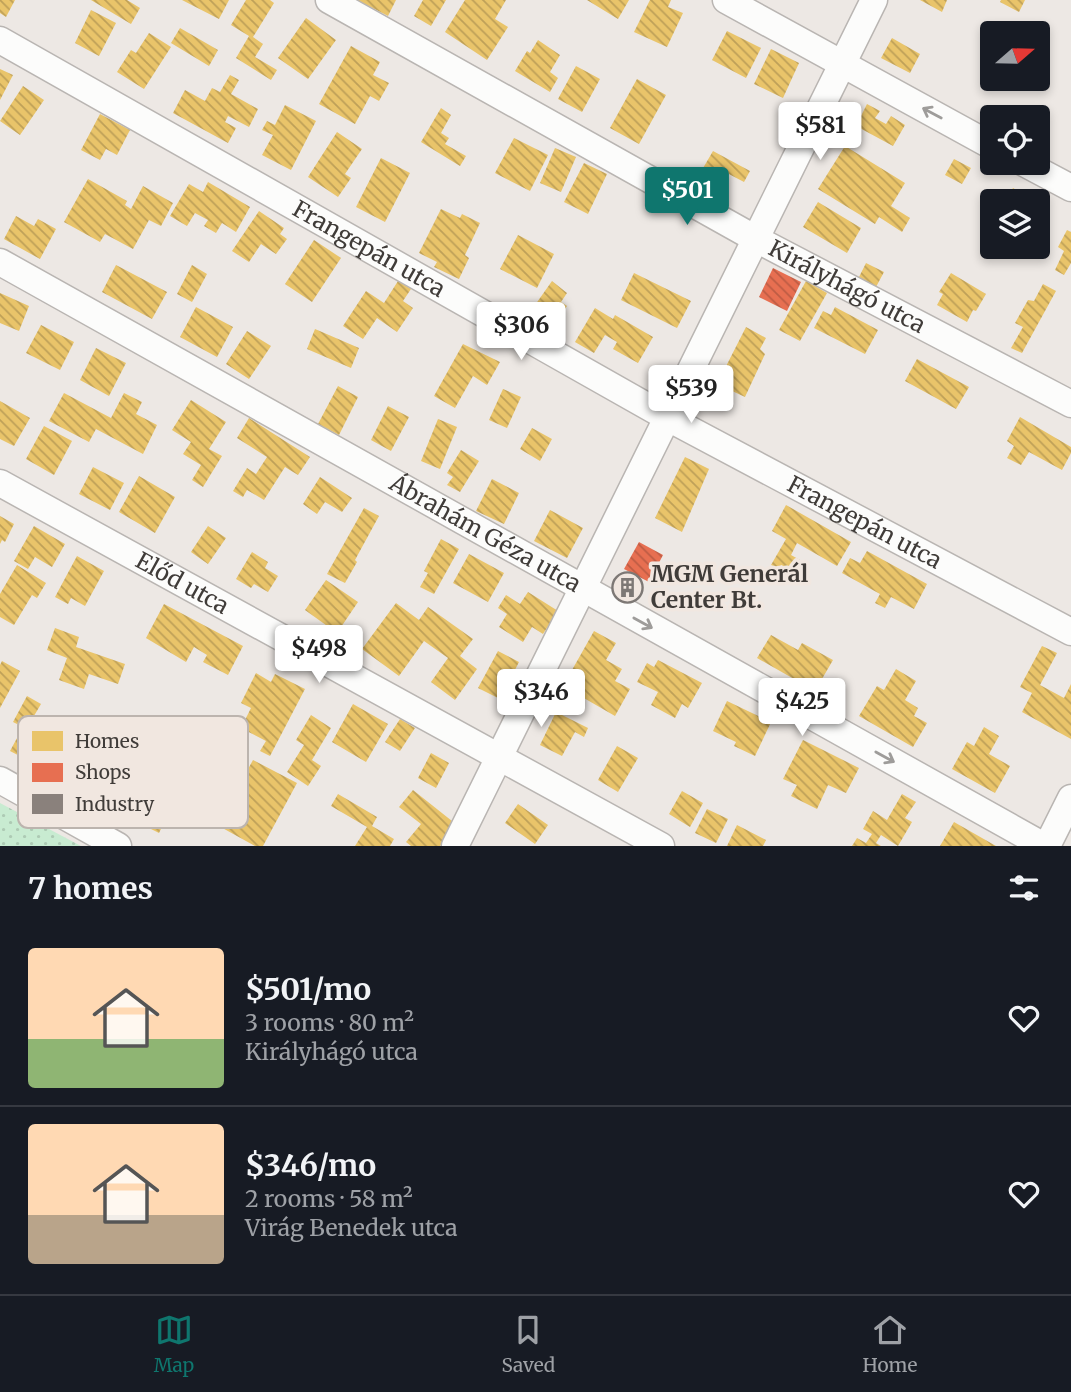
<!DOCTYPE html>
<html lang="en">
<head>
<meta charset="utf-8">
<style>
  :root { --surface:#171b24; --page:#242831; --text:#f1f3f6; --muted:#9ea1a6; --line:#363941; --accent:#0f766e }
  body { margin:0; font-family:Merriweather,serif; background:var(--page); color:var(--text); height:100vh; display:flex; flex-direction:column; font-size:26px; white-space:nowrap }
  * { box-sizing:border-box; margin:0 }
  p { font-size:23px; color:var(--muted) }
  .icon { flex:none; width:38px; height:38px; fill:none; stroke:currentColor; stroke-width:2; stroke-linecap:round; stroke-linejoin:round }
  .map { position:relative; height:846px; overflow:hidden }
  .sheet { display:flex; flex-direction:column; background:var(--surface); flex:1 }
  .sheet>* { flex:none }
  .needle { width:46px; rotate:70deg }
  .buttons { position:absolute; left:980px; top:21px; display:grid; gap:14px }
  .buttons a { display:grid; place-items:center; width:70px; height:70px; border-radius:7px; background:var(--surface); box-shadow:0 4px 10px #0003; font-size:35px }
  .price { position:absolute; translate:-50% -60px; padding:0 16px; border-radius:7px; background:#fff; color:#222; font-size:23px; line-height:46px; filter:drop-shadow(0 2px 4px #0008) }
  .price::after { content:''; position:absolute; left:50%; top:42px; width:21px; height:16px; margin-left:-10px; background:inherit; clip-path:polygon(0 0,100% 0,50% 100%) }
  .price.active { background:var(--accent); color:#fff }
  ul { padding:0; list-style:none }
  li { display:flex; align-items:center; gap:21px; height:175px; padding:0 28px }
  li+li { border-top:2px solid var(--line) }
  li span { display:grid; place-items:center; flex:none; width:196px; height:140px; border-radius:7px; color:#555 }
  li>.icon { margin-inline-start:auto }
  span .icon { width:84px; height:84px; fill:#fffc; stroke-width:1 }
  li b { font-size:30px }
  h2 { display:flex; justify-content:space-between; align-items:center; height:84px; padding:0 28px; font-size:30px }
  .menu { display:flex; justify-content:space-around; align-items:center; height:98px; border-top:2px solid var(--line); background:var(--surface); font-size:19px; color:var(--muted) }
  .menu a { display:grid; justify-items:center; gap:4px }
  .menu .active { color:var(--accent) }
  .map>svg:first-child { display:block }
  .grass { fill:url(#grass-dots) }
  .homes { fill:url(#homes-back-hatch) }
  .shops { fill:url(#shops-back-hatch) }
  .industry { fill:url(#industry-back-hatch) }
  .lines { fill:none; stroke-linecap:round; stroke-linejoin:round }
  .minor-casing { stroke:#b9b5b2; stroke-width:29 }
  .minor { stroke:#fcfcfb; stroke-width:26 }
  .oneway { stroke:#9e9c9a }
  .labels { text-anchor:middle; stroke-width:7; stroke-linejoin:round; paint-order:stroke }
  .street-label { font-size:23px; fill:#403c39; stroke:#f1e7e0 }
  .poi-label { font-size:23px; font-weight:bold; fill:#403c39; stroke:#f1e7e0; text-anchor:start }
  .key { fill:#f1e7e0; stroke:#bcb4ae; stroke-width:2 }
  .key-label { font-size:19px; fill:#403c39 }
</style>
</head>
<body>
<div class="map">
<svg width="1071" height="846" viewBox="0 0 1071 846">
  <defs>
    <pattern id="grass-dots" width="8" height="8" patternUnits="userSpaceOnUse" patternTransform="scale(1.75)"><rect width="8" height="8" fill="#c8ebd1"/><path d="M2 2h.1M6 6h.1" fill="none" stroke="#adcab4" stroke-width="1.8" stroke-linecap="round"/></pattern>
    <pattern id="homes-back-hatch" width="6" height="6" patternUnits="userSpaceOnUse" patternTransform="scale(1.75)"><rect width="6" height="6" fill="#e9c46a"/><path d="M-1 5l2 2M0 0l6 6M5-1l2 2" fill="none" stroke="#bea058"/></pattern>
    <pattern id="shops-back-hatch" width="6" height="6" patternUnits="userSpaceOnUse" patternTransform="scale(1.75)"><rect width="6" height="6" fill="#e76f51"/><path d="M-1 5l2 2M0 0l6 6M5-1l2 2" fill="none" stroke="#bd5c44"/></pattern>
    <pattern id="industry-back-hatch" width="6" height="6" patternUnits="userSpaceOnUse" patternTransform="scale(1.75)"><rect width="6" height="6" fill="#8a817c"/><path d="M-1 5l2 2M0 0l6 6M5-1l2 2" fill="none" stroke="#726b67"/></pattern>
  </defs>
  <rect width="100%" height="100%" fill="#ede8e4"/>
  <path class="grass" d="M0 803 81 846H0Z"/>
  <path class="homes" d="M0 0H15L6 17 0 13Z
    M91 0H127L140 8 131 24Z
    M182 0H229L219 19Z
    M246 0H270L274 3 253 37 263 44 255 57 277 70 271 80 236 58 249 36 231 25Z
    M357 0H396L388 16Z
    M423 0H446L431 26 414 16Z
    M465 0H506L495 19 508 27 487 60 445 32Z
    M587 0H629L618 19Z
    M650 0H671L668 7 683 13 667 47 634 32Z
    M920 0H947L942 12Z
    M1001 0H1025L1019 12 1000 2Z
    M91 10 116 23 99 56 75 43Z
    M306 18 336 40 308 79 278 58Z
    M180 28 218 50 209 66 171 43Z
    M727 31 761 48 746 78 712 60Z
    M149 33 171 47 144 89 117 72 131 50 136 53Z
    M892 38 920 54 910 73 881 58Z
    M538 40 560 55 550 72 558 78 550 92 515 71 527 51 530 53Z
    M351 46 380 62 373 75 389 83 379 101 370 96 355 124 319 104Z
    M771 49 799 63 783 98 754 84Z
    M576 66 600 79 582 112 558 99Z
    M0 69 13 75 0 100Z
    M230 75 239 80 231 94 258 109 249 127 228 116 225 122 236 128 228 143 173 113 185 90 205 101 212 88 220 92Z
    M637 79 666 95 639 144 610 128Z
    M23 86 44 100 20 135 0 121Z
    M867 104 880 111 875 118 886 124 891 116 905 125 893 146 856 126Z
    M285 105 316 121 291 170 262 155 273 135 262 130 267 121 275 125Z
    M441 108 451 115 441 133 449 138 445 144 466 156 460 166 421 142Z
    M100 114 130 130 117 155 106 149 100 160 81 150Z
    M337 132 362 149 345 174 351 178 338 197 308 177Z
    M514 138 548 155 530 191 495 173Z
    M845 146 905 183 891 206 910 218 902 232 879 217 875 224 818 189Z
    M555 148 576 157 561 192 540 183Z
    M713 151 750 171 744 182 725 172 718 185 699 175Z
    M381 158 410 173 385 222 356 207Z
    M954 159 971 168 962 184 945 175Z
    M584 163 607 174 588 214 564 202Z
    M88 179 127 201 125 205 131 209 143 186 173 203 161 226 149 220 133 249 105 234 100 242 64 222Z
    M208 182 250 207 236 232 222 223 216 233 204 226 208 220 195 213 187 226 170 216 189 184 203 192Z
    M1013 188 1034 201H1006Z
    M818 202 861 228 847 253 803 227Z
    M441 209 460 218 462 214 480 223 465 255 469 258 459 279 434 267 437 262 419 253Z
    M259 211 284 228 280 234 287 239 276 254 261 244 249 262 232 251Z
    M16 216 34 226 38 219 56 229 40 259 4 239Z
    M1067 230 1071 232V263L1064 275 1055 270 1064 251 1058 247Z
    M518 235 554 254 537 288 500 269Z
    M314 240 341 258 312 302 285 284Z
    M866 263 884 272 876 287 859 277Z
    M116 265 167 292 152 319 102 292Z
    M192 265 207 274 192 302 177 294Z
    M634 273 691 301 677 328 621 300Z
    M951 273 986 294 976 311 973 310 967 322 937 305 943 294 939 292Z
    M398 281 411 289 403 301 413 308 397 332 377 318 363 339 343 326 366 291 384 303Z
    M552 281 567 293 561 302 567 306 549 331 528 315Z
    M806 281 827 293 800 341 779 330Z
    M1043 284 1056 291 1022 353 1011 348 1023 327 1015 323 1028 300 1034 301Z
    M0 293 29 306 19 331 0 323Z
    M196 307 233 327 217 357 180 337Z
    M835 307 878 330 865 354 814 328 823 311 831 315Z
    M595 308 613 319 615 315 653 337 638 363 613 349 617 342 605 335 594 353 575 342Z
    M41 325 74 342 60 370 26 353Z
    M746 327 766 338 760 349 765 354 745 397 717 384Z
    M315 329 359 348 351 368 307 349Z
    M247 331 271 346 249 379 226 364Z
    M463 344 500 362 487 385 473 376 455 408 434 396Z
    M96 348 126 363 109 396 80 380Z
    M917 359 969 387 956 409 905 381Z
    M338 386 358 397 339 435 318 424Z
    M503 389 521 397 507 428 489 420Z
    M64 393 111 418 124 393 142 402 136 414 157 425 143 454 96 429 89 442 49 421Z
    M191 400 226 422 209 449 222 456 203 487 192 480 201 465 183 454 191 442 172 430Z
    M0 401 30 418 14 446 0 439Z
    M388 406 409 417 391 451 371 440Z
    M1020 417 1071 447V453L1062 470 1029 452 1021 465 1007 458 1014 446 1007 441Z
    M249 418 310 457 298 475 285 467 264 500 247 490 243 497 233 491 247 468 256 474 267 457 237 438Z
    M438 419 457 427 440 469 421 461Z
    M44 426 72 441 54 475 26 459Z
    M532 428 552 439 540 461 520 449Z
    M461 450 479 461 460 492 447 485 453 477 447 473Z
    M685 457 709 469 682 532 655 518Z
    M93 467 124 483 110 510 79 494Z
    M139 476 175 497 155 533 119 512Z
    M320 477 352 498 342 512 325 502 317 514 303 504Z
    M492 479 519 493 504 524 476 511Z
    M786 505 851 542 837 566 797 543 791 555 800 560 793 572 781 565 779 570 771 565 786 539 772 531Z
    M364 508 379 516 355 560 357 562 345 583 327 574Z
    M550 510 583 528 567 558 534 541Z
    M0 516 14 524 5 542 2 540 0 544Z
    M34 526 65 544 52 567 35 557 28 569 14 561Z
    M208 526 226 538 208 564 191 552Z
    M441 539 459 549 434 594 420 587 428 573 424 571Z
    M867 551 927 584 914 609 891 597 885 608 875 603 880 594 842 573 850 558 860 563Z
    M252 552 268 562 265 568 278 576 268 592 254 584 251 588 236 579Z
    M469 554 504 573 488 602 453 583Z
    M77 556 104 571 85 606 71 598 68 604 55 597Z
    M17 565 46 583 37 598 32 595 14 625 0 617V594Z
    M326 580 358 602 337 633 305 610Z
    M528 592 558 611 543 634 532 627 523 642 499 627 507 614 498 608 506 595 520 604Z
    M396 603 419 620 428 607 473 639 460 656 477 669 455 700 431 682 448 658 424 641 399 676 362 649Z
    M164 604 243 646 228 675 203 662 207 655 194 647 186 662 146 638Z
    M55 628 79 637 76 647 125 664 118 684 89 674 84 689 59 680 67 658 47 650Z
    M594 631 616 643 606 660 622 669 615 681 630 689 615 716 563 686Z
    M771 635 798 650 802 643 833 660 815 691 757 658Z
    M1042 646 1057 653 1040 685 1064 698 1071 684V739L1022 712 1032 693 1020 687Z
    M498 651 519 662 500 699 478 688Z
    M658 660 702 683 688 708 682 704 675 718 651 705 658 692 637 682 647 663 654 667Z
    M2 661 20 671 0 708V665Z
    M896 669 916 681 905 700 918 708 914 716 927 723 913 747 859 716 877 686 884 690Z
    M256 673 271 682 275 674 305 689 270 756 260 751 266 741 241 728 251 708 241 703Z
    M27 696 41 704 31 721 50 731 33 763 10 751 23 727 13 722Z
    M727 701 771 722 755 756 734 746 736 742 713 731Z
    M353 704 388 724 366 762 332 742Z
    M556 712 588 728 584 737 575 732 562 756 540 745Z
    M311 715 331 728 312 760 321 766 308 786 287 772 304 745 296 740Z
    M400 719 415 728 400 751 385 742Z
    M984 727 999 736 989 754 1010 766 995 793 952 769 967 742 974 746Z
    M803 740 859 768 846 793 828 785 817 809 791 796 797 785 783 779Z
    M617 746 638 758 618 792 598 780Z
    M431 753 449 763 436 788 418 778Z
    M253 760 297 783 263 846H255L217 825Z
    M154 787 176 798 159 833 137 822Z
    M413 790 457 825 440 846H411L406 842 421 824 399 807Z
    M682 791 703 803 690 827 669 814Z
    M338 794 377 817 372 826 394 839 390 846H355L367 827 331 806Z
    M902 794 916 802 905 818 912 822 898 846 881 835 876 843 881 846H852L857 838 866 843 872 834 863 829 873 811 887 820Z
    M518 804 548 825 535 844 505 823Z
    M707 809 728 819 716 843 695 833Z
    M954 822 996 846H940Z
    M737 825 766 840 763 846H727Z"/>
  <path class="shops" d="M773 268 801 282 787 311 759 297Z
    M639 542 663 555 649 582 624 569Z"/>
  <path class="industry" d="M623 577 639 585 633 598 617 590Z"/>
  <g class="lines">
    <defs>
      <g id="minor">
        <path id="s1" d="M329 0 756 239 1071 404"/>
        <path d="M726 0 992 146"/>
        <path id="s2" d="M0 40 668 418 1071 632"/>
        <path d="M1024 163 1071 188"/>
        <path id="s3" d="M0 262 1044 846"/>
        <path id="s4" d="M0 483 661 846"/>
        <path d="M0 780 118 846"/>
        <path d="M455 846 874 0"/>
        <path d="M1047 846 1071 798"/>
      </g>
    </defs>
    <use href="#minor" class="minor-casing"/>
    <use href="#minor" class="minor"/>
  </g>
  <defs><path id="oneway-shaft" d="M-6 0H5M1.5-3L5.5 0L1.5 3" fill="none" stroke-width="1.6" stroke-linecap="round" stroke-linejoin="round" transform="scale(1.75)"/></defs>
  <g class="oneway">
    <use href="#oneway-shaft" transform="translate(932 113) rotate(-152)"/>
    <use href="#oneway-shaft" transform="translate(643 623) rotate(29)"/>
    <use href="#oneway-shaft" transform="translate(885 757) rotate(29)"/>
  </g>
  <defs>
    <symbol id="building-ring" viewBox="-11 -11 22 22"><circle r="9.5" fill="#f1e7e0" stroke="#7d7875" stroke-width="1.5"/><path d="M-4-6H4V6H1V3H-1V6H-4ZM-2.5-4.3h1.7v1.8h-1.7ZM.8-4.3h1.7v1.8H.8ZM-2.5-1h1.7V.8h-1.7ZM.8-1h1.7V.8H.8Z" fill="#7d7875"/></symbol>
  </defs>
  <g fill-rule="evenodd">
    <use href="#building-ring" x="610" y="570" width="35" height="35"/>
  </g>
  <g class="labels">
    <g class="street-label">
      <text dy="8" stroke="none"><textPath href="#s2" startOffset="424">Frangepán utca</textPath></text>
      <text dy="8" stroke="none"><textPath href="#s1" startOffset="592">Királyhágó utca</textPath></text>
      <text dy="8" stroke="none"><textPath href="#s2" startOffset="990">Frangepán utca</textPath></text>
      <text dy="8" stroke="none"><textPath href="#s3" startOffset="556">Ábrahám Géza utca</textPath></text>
      <text dy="8" stroke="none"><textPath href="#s4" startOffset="208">Előd utca</textPath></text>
    </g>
    <g class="poi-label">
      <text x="651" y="582">MGM Generál<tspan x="651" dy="26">Center Bt.</tspan></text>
    </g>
  </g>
  <rect x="18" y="716" width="230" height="112" rx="10" class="key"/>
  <rect x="32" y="731" width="31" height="20" fill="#e9c46a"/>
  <rect x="32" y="763" width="31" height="19" fill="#e76f51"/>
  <rect x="32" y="794" width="31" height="20" fill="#8a817c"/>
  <g class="key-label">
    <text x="75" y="748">Homes</text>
    <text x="75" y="779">Shops</text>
    <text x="75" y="811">Industry</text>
  </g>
</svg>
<div class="buttons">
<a><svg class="needle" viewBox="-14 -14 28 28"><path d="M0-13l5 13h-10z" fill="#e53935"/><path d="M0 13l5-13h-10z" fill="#9ea1a6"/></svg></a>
<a><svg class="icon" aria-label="locate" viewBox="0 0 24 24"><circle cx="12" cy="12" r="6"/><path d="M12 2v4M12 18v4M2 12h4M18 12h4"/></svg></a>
<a><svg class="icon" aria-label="layers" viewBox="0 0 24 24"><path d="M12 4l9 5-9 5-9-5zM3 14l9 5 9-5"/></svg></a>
</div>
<b class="price" style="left:820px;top:162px">$581</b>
<b class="price active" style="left:687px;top:227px">$501</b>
<b class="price" style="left:521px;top:362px">$306</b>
<b class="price" style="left:691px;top:425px">$539</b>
<b class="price" style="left:319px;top:685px">$498</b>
<b class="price" style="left:541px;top:729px">$346</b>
<b class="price" style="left:802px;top:738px">$425</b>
</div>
<section class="sheet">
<h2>7 homes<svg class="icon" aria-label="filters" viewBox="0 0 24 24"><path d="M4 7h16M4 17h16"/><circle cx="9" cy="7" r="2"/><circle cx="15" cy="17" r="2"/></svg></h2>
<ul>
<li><span style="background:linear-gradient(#ffd9b3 65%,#8fb573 0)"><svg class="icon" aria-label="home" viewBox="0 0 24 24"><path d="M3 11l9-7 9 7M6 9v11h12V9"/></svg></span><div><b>$501/mo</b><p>3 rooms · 80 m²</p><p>Királyhágó utca</p></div><svg class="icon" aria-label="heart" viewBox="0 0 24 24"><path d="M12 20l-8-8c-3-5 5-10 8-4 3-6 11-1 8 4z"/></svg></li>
<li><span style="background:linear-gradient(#ffd9b3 65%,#b9a48a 0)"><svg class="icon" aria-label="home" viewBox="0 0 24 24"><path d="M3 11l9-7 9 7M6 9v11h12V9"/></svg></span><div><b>$346/mo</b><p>2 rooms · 58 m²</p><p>Virág Benedek utca</p></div><svg class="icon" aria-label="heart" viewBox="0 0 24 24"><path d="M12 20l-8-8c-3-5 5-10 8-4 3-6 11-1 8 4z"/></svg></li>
</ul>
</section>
<nav class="menu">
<a class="active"><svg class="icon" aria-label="map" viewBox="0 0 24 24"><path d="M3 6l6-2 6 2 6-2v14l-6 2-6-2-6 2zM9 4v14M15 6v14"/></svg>Map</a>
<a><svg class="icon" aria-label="saved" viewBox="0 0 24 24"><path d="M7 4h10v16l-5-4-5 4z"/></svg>Saved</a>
<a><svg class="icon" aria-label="home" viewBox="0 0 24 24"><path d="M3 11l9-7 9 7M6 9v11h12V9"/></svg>Home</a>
</nav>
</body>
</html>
